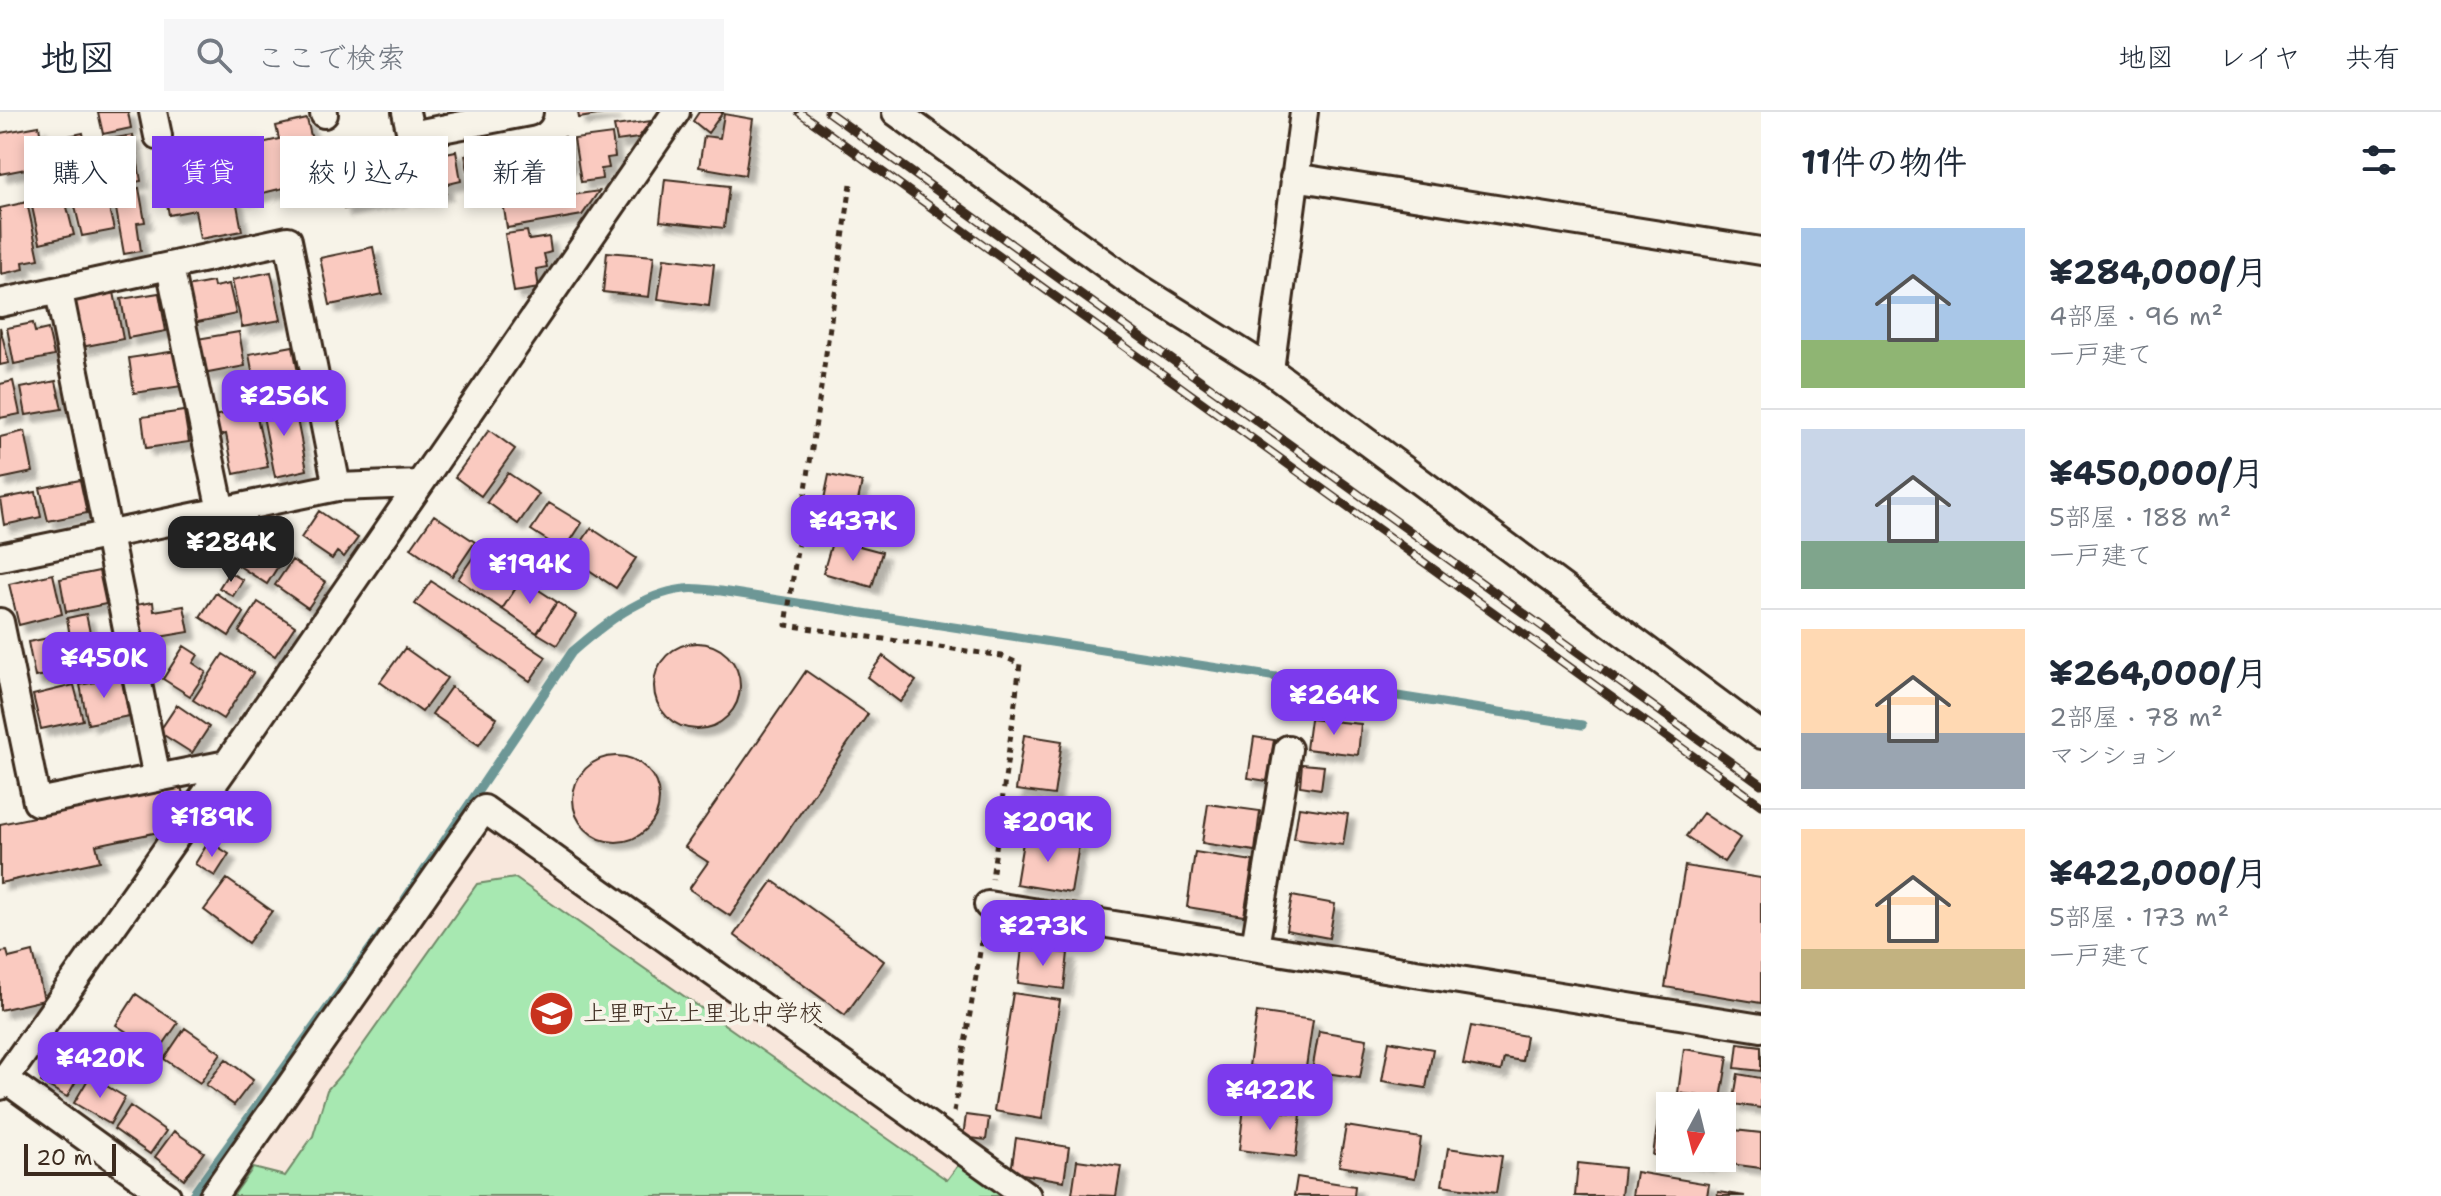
<!DOCTYPE html>
<html lang="ja">
<head>
<meta charset="utf-8">
<style>
  :root { --surface:#fff; --page:#f6f6f7; --text:#1f2937; --muted:#747a83; --line:#e0e1e3; --accent:#7c3aed }
  body { margin:0; font-family:"Shantell Sans","Klee One",sans-serif; background:var(--page); color:var(--text); height:100vh; display:flex; flex-direction:column; font-size:30px; white-space:nowrap }
  * { box-sizing:border-box; margin:0 }
  p { font-size:26px; color:var(--muted) }
  .icon { flex:none; width:44px; height:44px; fill:none; stroke:currentColor; stroke-width:2; stroke-linecap:round; stroke-linejoin:round }
  .map { position:relative; flex:1; overflow:hidden }
  .details { display:flex; flex-direction:column; background:var(--surface); width:680px }
  .details>* { flex:none }
  .hud { position:absolute; left:24px; top:24px; width:760px; height:72px; display:flex; gap:16px }
  .needle { width:52px; rotate:187deg }
  .fabs { position:absolute; left:1656px; top:980px; display:grid; gap:16px }
  .fabs a { display:grid; place-items:center; width:80px; height:80px; border-radius:0px; background:var(--surface); box-shadow:0 4px 12px #0003; font-size:40px }
  .scale { position:absolute; left:24px; bottom:20px; width:92px; box-sizing:border-box; padding-left:8px; border:4px solid #3b2a1e; border-top:0; font-size:22px; line-height:28px; white-space:nowrap; color:#3b2a1e; -webkit-text-stroke:6px #f7f3e8; paint-order:stroke }
  .price { position:absolute; translate:-50% -68px; padding:0 18px; border-radius:16px; background:var(--accent); color:#fff; font-size:26px; line-height:52px; filter:drop-shadow(0 2px 4px #0008) }
  .price::after { content:''; position:absolute; left:50%; top:48px; width:24px; height:18px; margin-left:-12px; background:inherit; clip-path:polygon(0 0,100% 0,50% 100%) }
  .price.current { background:#222; color:#fff }
  ul { padding:0; list-style:none }
  li { display:flex; align-items:center; gap:24px; height:200px; padding:0 40px }
  li+li { border-top:2px solid var(--line) }
  li span { display:grid; place-items:center; flex:none; width:224px; height:160px; border-radius:0px; color:#555 }
  li>.icon { margin-inline-start:auto }
  span .icon { width:96px; height:96px; fill:#fffc; stroke-width:1 }
  li b { font-size:34px }
  h2 { display:flex; justify-content:space-between; align-items:center; height:96px; padding:0 40px; font-size:34px }
  .chip { padding:0 28px; border-radius:0px; background:var(--surface); box-shadow:0 4px 12px #0003; font-size:28px; line-height:72px }
  .chip.current { background:var(--accent); color:#fff }
  header { display:flex; align-items:center; gap:48px; box-sizing:border-box; height:112px; padding:0 40px; background:var(--surface); border-bottom:2px solid var(--line) }
  header strong { font-size:38px }
  nav { display:flex; gap:44px; margin-inline-start:auto; font-size:28px }
  .search { width:560px; height:72px; background:var(--page); display:flex; align-items:center; gap:20px; box-sizing:border-box; padding:0 28px; border-radius:0px; color:var(--muted); font-size:30px }
  main { display:flex; flex:1; min-height:0 }
  .map>svg:first-child { display:block }
  .built { fill:#f8e7dc }
  .green { fill:#a7e8b1; stroke:#718968; stroke-width:2 }
  .lines { fill:none; stroke-linecap:round; stroke-linejoin:round }
  .stream { stroke:#6d9796; stroke-width:9 }
  .building { fill:#facac0; stroke:#3b2a1e; stroke-width:2; filter:url(#shadow) }
  .street-casing { stroke:#3b2a1e; stroke-width:32 }
  .path { stroke:#3b2a1e; stroke-width:5; stroke-dasharray:6 6; stroke-linecap:butt }
  .street { stroke:#f7f3e8; stroke-width:26 }
  .rail-casing { stroke:#3b2a1e; stroke-width:9 }
  .rail { stroke:#f7f3e8; stroke-width:6; stroke-dasharray:18; stroke-linecap:butt }
  .labels { text-anchor:middle; stroke-width:8; stroke-linejoin:round; paint-order:stroke }
  .poi-label { font-size:24px; fill:#3b2a1e; stroke:#f7f3e8; text-anchor:start }
</style>
</head>
<body>
<header>
<strong>地図</strong>
<div class="search"><svg class="icon" aria-label="search" viewBox="0 0 24 24"><circle cx="10" cy="10" r="6"/><path d="M15 15l6 6"/></svg>ここで検索</div>
<nav><a>地図</a><a>レイヤ</a><a>共有</a></nav>
</header>
<main>
<div class="map">
<svg width="1761" height="1084" viewBox="0 0 1761 1084">
  <defs>
    <filter id="shadow"><feDropShadow dx="7" dy="7" stdDeviation="2" flood-color="#0004"/></filter>
  </defs>
  <rect width="100%" height="100%" fill="#f7f3e8"/>
  <filter id="ink" filterUnits="userSpaceOnUse"><feTurbulence type="fractalNoise" baseFrequency=".0125" numOctaves="2"/><feDisplacementMap in="SourceGraphic" scale="16" xChannelSelector="R" yChannelSelector="G"/><feConvolveMatrix kernelMatrix="1 2 1 2 8 2 1 2 1" color-interpolation-filters="sRGB"/></filter>
  <g filter="url(#ink)">
    <path class="built" d="M491 716 1012 1084H223L477 718Z"/>
    <path class="green" d="M515 766 947 1068 959 1052 1005 1084H233L253 1056 285 1064 313 1024 327 978 348 954 477 772Z"/>
    <g class="lines">
      <path class="stream" d="M405 787 572 540C603 513 641 482 684 477 696 475 710 478 721 479 1008 521 1295 569 1582 613
        M192 1084 381 822"/>
    </g>
    <path class="building" d="M98 0H128L131 16 103 22Z
      M578 0H615L579 6Z
      M699 0H723L708 21 693 9Z
      M724 2 753 7 745 63 699 55 704 24 720 26Z
      M307 7 321 67 242 86 231 38 279 27 276 14Z
      M651 9 638 26 617 29 614 14Z
      M39 14 46 53 0 62V21Z
      M83 21 88 46 54 53 49 28Z
      M612 22 615 45 607 46 609 56 601 57 602 67 581 70 574 27Z
      M133 23 141 69 113 74 104 28Z
      M565 25 570 53 521 62 516 33Z
      M510 27 516 61 470 69 465 43 482 40 481 32Z
      M456 39 461 69 444 73 446 80 412 86 405 49Z
      M228 45 242 119 200 127 195 98 169 103 161 57Z
      M378 55 380 64 396 61 400 86 344 97 337 63Z
      M665 67 729 74 724 116 660 109Z
      M104 75 114 118 82 124 72 82Z
      M139 76 145 110 137 111 141 139 124 142 113 80Z
      M548 77 549 83 558 82V85L599 79 582 103 507 116 503 90 518 87 516 82Z
      M64 83 74 123 40 131 31 90Z
      M27 90 39 147 23 150 24 157 1 162 0 96Z
      M527 119 529 128 549 125 551 140 544 142 547 155 536 157 539 176 514 180 505 122Z
      M373 135 382 182 330 193 320 146Z
      M607 140 654 144 649 185 603 180Z
      M664 146 714 152 709 194 658 187Z
      M271 160 281 208 242 215 232 168Z
      M213 170 214 175 229 172 236 202 193 211 186 175Z
      M114 180 123 227 81 235 72 188Z
      M159 181 166 219 128 226 121 187Z
      M33 211 35 220 48 217 54 244 14 252 7 216Z
      M0 215 9 251 0 253Z
      M239 220 245 254 203 262 197 227Z
      M293 234 301 277 257 285 249 242Z
      M177 239 182 274 134 281 129 246Z
      M13 269 20 302 0 306V272Z
      M56 269 62 297 26 303 21 276Z
      M293 287 307 358 275 365 261 294Z
      M255 296 268 355 234 362 226 322 217 324 213 304Z
      M184 299 189 330 146 336 142 305Z
      M489 318 515 337 481 384 455 365Z
      M25 319 33 360 0 367V325Z
      M508 361 539 382 518 412 487 390Z
      M829 363 862 370 856 398 823 392Z
      M80 368 87 401 48 409 40 376Z
      M36 380 41 405 4 413 0 387Z
      M549 391 582 411 564 439 531 418Z
      M319 399 358 426 344 445 337 440 332 447 301 426Z
      M434 403 475 430 452 464 411 436Z
      M591 416 636 446 616 476 583 454 589 445 577 437Z
      M833 427 882 440 872 475 823 461Z
      M273 431 287 440 267 472 236 452 247 435 264 446Z
      M478 438 522 467 502 497 458 467Z
      M292 448 326 470 308 496 275 473Z
      M99 459 106 492 66 500 60 467Z
      M229 460 243 468 233 484 219 476Z
      M53 462 62 502 19 513 9 472Z
      M522 467 557 490 537 521 502 497Z
      M431 469 546 545 530 569 415 492Z
      M216 481 244 501 229 524 200 505Z
      M153 490 154 499 184 494 189 520 141 528 135 493Z
      M258 490 295 514 275 544 239 520Z
      M557 490 576 503 557 533 537 521Z
      M86 502 90 521 70 525 67 506Z
      M64 523 71 558 35 565 28 530Z
      M654 574a43 43 0 1 1 86 0a43 43 0 1 1-86 0Z
      M184 534 198 543 193 551 206 560 190 584 163 567Z
      M405 536 447 566 422 600 380 570Z
      M223 542 253 561 223 607 193 588Z
      M883 544 916 569 900 590 867 565Z
      M806 559 868 602 730 804 689 777 708 750 685 735Z
      M121 565 129 604 88 612 80 573Z
      M74 573 83 608 41 617 33 583Z
      M451 575 497 606 479 633 432 602Z
      M177 593 209 615 192 641 159 620Z
      M1310 607 1361 612 1358 643 1306 637Z
      M1024 623 1062 629 1054 683 1016 678Z
      M1254 625 1274 628 1267 669 1248 666Z
      M573 687a43 43 0 1 1 86 0a43 43 0 1 1-86 0Z
      M1302 652 1324 654 1321 677 1300 674Z
      M181 674 184 687 168 718 96 733 100 749 0 771V712Z
      M1208 692 1260 699 1255 739 1202 731Z
      M1299 695 1348 702 1343 733 1294 727Z
      M1703 701 1740 726 1724 750 1686 724Z
      M1024 724 1079 733 1071 781 1016 772Z
      M209 729 229 742 215 764 195 752Z
      M1195 740 1253 749 1244 804 1187 795Z
      M1685 754 1761 766V891L1665 875Z
      M227 767 272 799 248 831 204 798Z
      M773 769 884 849 845 903 734 823Z
      M1292 784 1335 792 1329 826 1286 818Z
      M1022 836 1068 841 1064 877 1018 871Z
      M7 839 9 846 33 840 44 888 0 898V840Z
      M1013 881 1060 888 1042 1007 994 999Z
      M136 882 178 911 158 940 116 913Z
      M1257 900 1313 908 1305 962 1249 954Z
      M1471 914 1526 924 1522 949 1504 946 1501 959 1463 952Z
      M185 916 221 941 200 971 164 947Z
      M1319 919 1367 927 1360 966 1312 959Z
      M1389 929 1433 937 1426 976 1382 969Z
      M1738 931 1761 934V959L1735 956Z
      M61 934 88 948 67 985 41 970Z
      M1684 937 1728 944 1721 987 1678 981Z
      M226 947 253 968 234 993 206 973Z
      M1738 962 1761 966V996L1733 992Z
      M90 964 125 985 110 1012 74 991Z
      M130 994 166 1019 150 1042 114 1017Z
      M1244 995 1301 1002 1296 1045 1239 1038Z
      M1659 1001 1670 1003V1046H1710L1709 1052 1653 1043Z
      M966 1003 989 1006 986 1028 963 1025Z
      M1346 1014 1421 1026 1415 1066 1339 1054Z
      M1734 1018 1761 1021V1056L1730 1052Z
      M174 1019 204 1040 184 1067 155 1045Z
      M1016 1026 1069 1035 1064 1069 1011 1060Z
      M1448 1036 1502 1044 1496 1081 1442 1073Z
      M1077 1048 1121 1054 1116 1084 1072 1082Z
      M1578 1051 1624 1056 1621 1084H1575Z
      M1636 1060 1709 1072 1707 1084H1632Z
      M1297 1065 1355 1074 1354 1084H1294Z
      M1718 1080 1745 1084H1717Z"/>
    <g class="lines">
      <defs>
        <path id="street" d="M153 0 158 24
          M324 0V2
          M406 0 411 23 529 0
          M896 0 1130 170 1270 258 1761 623
          M1294 65 1761 139
          M170 155 221 399
          M59 180 157 666
          M0 191 288 128 337 375
          M1270 258 1304 0
          M0 445 337 375 419 372
          M0 510 37 690 227 652
          M988 793 1761 916
          M1255 835 1288 637
          M5 967 167 1084
          M0 974 227 652 676 0
          M213 1084 484 697 1027 1084"/>
      </defs>
      <use href="#street" class="street-casing"/>
      <path class="path" d="M851 72 786 513 1002 544 1020 552 992 767
        M954 1000 983 821"/>
      <use href="#street" class="street"/>
      <defs>
        <path id="rail" d="M799 0 1761 693
          M828 0 1761 672"/>
      </defs>
      <use href="#rail" class="rail-casing"/>
      <use href="#rail" class="rail"/>
    </g>
  </g>
  <defs>
    <symbol id="school-disc" viewBox="-11 -11 22 22"><circle r="9.5" fill="#c8321e" stroke="#f7f3e8"/><path d="M0-5L7-2L0 1L-7-2ZM-4 1L0 2.5L4 1V4Q0 6-4 4Z" fill="#fff"/></symbol>
  </defs>
  <g fill-rule="evenodd">
    <use href="#school-disc" x="526" y="876" width="51" height="51"/>
  </g>
  <g class="labels">
    <g class="poi-label">
      <text x="583" y="909">上里町立上里北中学校</text>
    </g>
  </g>
</svg>
<div class="fabs">
<a><svg class="needle" viewBox="-14 -14 28 28"><path d="M0-13l5 13h-10z" fill="#e53935"/><path d="M0 13l5-13h-10z" fill="#747a83"/></svg></a>
</div>
<div class="scale">20 m</div>
<b class="price" style="left:284px;top:326px">¥256K</b>
<b class="price" style="left:853px;top:451px">¥437K</b>
<b class="price current" style="left:231px;top:472px">¥284K</b>
<b class="price" style="left:530px;top:494px">¥194K</b>
<b class="price" style="left:104px;top:588px">¥450K</b>
<b class="price" style="left:1334px;top:625px">¥264K</b>
<b class="price" style="left:212px;top:747px">¥189K</b>
<b class="price" style="left:1048px;top:752px">¥209K</b>
<b class="price" style="left:1043px;top:856px">¥273K</b>
<b class="price" style="left:100px;top:988px">¥420K</b>
<b class="price" style="left:1270px;top:1020px">¥422K</b>
<div class="hud">
<a class="chip">購入</a>
<a class="chip current">賃貸</a>
<a class="chip">絞り込み</a>
<a class="chip">新着</a>
</div>
</div>
<section class="details">
<h2>11件の物件<svg class="icon" aria-label="filters" viewBox="0 0 24 24"><path d="M4 7h16M4 17h16"/><circle cx="9" cy="7" r="2"/><circle cx="15" cy="17" r="2"/></svg></h2>
<ul>
<li><span style="background:linear-gradient(#a9c7e8 70%,#8fb573 0)"><svg class="icon" aria-label="home" viewBox="0 0 24 24"><path d="M3 11l9-7 9 7M6 9v11h12V9"/></svg></span><div><b>¥284,000/月</b><p>4部屋 · 96 m²</p><p>一戸建て</p></div></li>
<li><span style="background:linear-gradient(#c9d6e8 70%,#7fa58c 0)"><svg class="icon" aria-label="home" viewBox="0 0 24 24"><path d="M3 11l9-7 9 7M6 9v11h12V9"/></svg></span><div><b>¥450,000/月</b><p>5部屋 · 188 m²</p><p>一戸建て</p></div></li>
<li><span style="background:linear-gradient(#ffd9b3 65%,#9aa5b1 0)"><svg class="icon" aria-label="home" viewBox="0 0 24 24"><path d="M3 11l9-7 9 7M6 9v11h12V9"/></svg></span><div><b>¥264,000/月</b><p>2部屋 · 78 m²</p><p>マンション</p></div></li>
<li><span style="background:linear-gradient(#ffd9b3 75%,#c2b280 0)"><svg class="icon" aria-label="home" viewBox="0 0 24 24"><path d="M3 11l9-7 9 7M6 9v11h12V9"/></svg></span><div><b>¥422,000/月</b><p>5部屋 · 173 m²</p><p>一戸建て</p></div></li>
</ul>
</section>
</main>
</body>
</html>
